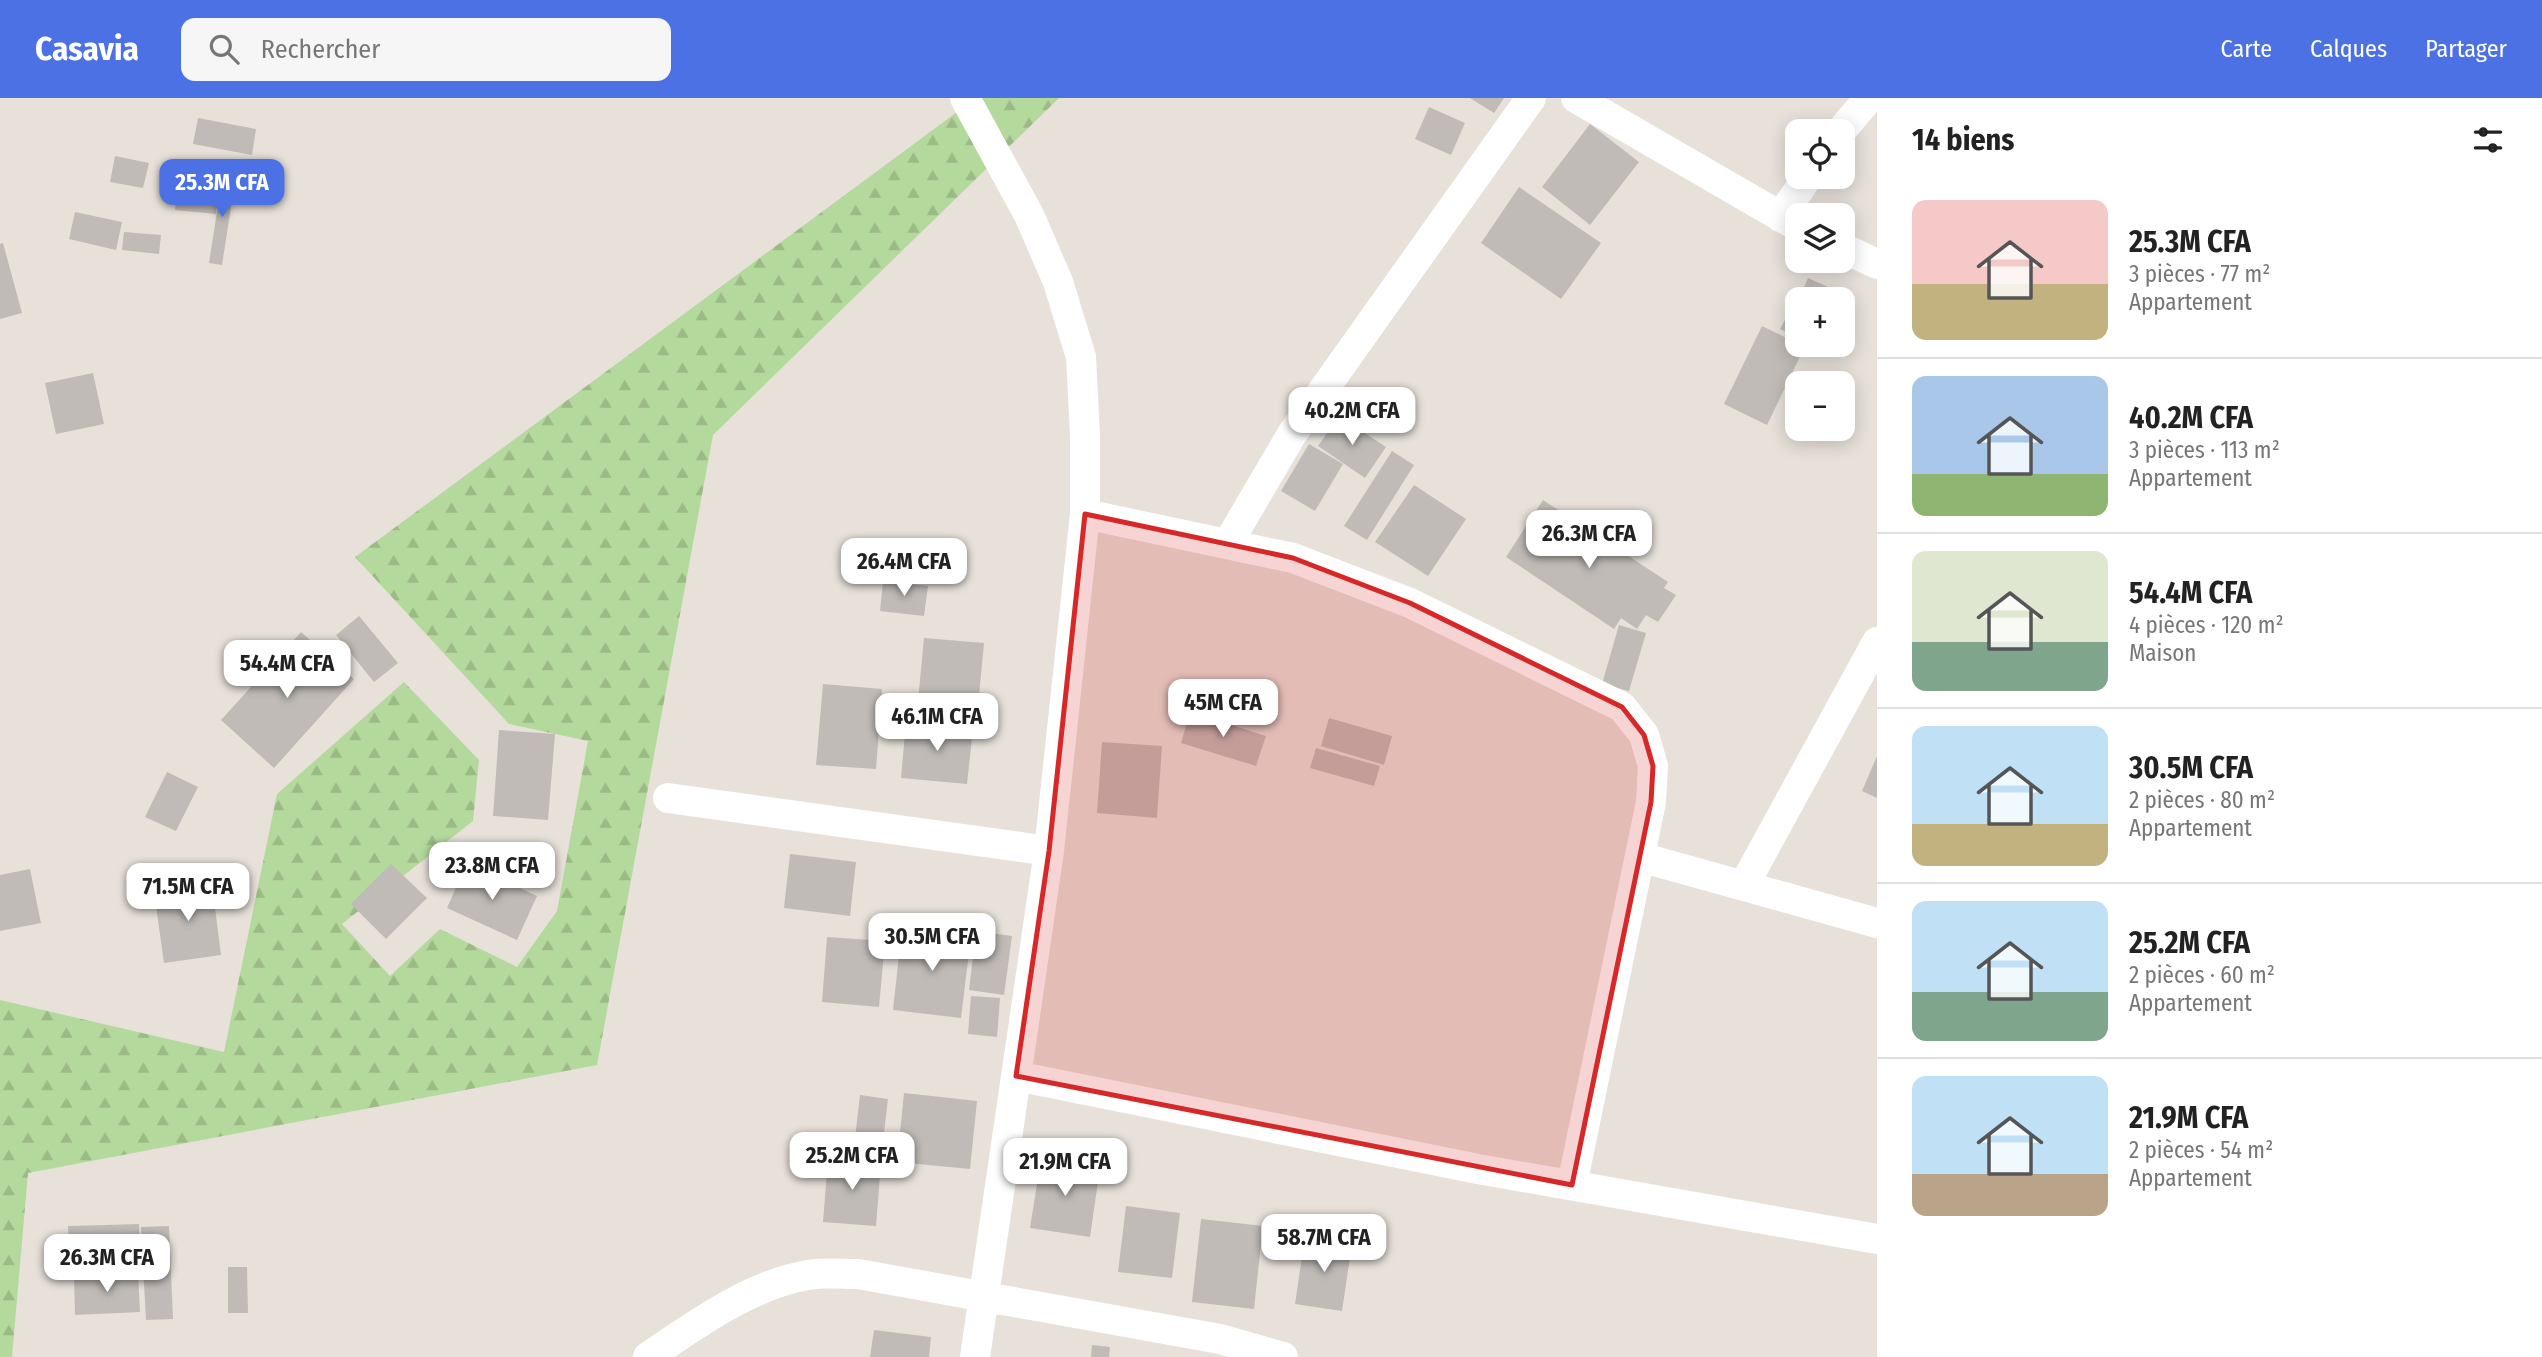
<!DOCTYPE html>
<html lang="fr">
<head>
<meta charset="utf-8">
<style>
  :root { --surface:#fff; --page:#f6f6f6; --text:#222; --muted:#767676; --line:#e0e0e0; --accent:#4b71e4 }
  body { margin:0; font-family:"Fira Sans Condensed",sans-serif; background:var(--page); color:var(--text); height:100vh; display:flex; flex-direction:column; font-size:26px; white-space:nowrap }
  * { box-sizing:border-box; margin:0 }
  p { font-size:23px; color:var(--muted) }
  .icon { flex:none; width:38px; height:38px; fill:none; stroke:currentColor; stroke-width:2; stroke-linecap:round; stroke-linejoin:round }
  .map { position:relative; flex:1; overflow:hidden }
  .sheet { display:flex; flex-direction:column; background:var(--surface); width:665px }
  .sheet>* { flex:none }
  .controls { position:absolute; left:1785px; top:21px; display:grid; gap:14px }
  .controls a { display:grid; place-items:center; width:70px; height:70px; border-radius:14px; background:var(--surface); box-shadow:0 4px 18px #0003; font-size:35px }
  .price { position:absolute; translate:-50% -60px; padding:0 16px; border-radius:14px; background:#fff; color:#222; font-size:23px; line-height:46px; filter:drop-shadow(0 2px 4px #0008) }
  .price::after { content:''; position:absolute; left:50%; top:42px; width:21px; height:16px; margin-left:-10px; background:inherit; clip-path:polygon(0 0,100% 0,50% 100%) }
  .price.selected { background:var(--accent); color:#fff }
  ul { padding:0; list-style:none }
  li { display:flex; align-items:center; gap:21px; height:175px; padding:0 35px }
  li+li { border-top:2px solid var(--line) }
  li span { display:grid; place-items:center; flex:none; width:196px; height:140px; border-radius:14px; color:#555 }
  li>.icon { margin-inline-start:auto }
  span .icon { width:84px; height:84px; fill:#fffc; stroke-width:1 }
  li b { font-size:30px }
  h2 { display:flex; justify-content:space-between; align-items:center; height:84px; padding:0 35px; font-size:30px }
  header { display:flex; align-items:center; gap:42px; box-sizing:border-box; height:98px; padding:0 35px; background:var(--accent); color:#fff }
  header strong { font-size:33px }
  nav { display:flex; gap:38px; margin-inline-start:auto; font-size:24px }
  .search { width:490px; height:63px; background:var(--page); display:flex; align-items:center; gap:18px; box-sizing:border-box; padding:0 24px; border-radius:14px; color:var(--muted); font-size:26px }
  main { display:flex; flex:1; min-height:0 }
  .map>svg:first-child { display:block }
  .forest { fill:url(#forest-firs) }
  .building { fill:#c0bbb6 }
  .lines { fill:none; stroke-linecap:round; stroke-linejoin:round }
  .street { stroke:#fff; stroke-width:30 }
  .marked { fill:#d62828; fill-opacity:0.2; stroke:#d62828; stroke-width:5; stroke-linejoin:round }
</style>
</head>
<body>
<header>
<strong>Casavia</strong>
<div class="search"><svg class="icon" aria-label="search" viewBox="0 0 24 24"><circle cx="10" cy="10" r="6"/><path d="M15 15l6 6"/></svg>Rechercher</div>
<nav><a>Carte</a><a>Calques</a><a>Partager</a></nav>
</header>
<main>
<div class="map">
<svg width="1877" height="1259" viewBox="0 0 1877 1259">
  <defs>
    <pattern id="forest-firs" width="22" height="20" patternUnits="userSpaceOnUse" patternTransform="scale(1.75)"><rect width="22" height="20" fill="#b4d99c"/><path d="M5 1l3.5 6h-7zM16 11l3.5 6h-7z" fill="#9bba86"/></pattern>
  </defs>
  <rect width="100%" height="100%" fill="#e8e1da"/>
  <path class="forest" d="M976 0H1059L713 337 597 967 28 1075 12 1259H0V902L224 954 277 696 404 584 479 662 473 723 342 826 390 878 440 831 517 869 557 813 588 643 509 626 355 459Z"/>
  <path class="building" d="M1470 0H1504L1494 15Z
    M1429 9 1465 25 1451 57 1415 41Z
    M198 20 256 31 252 57 193 46Z
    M1590 26 1639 64 1590 127 1542 89Z
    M115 58 149 65 143 90 110 84Z
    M223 75 236 77 222 167 209 165Z
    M178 82 219 86 216 116 175 112Z
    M1519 89 1601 145 1561 201 1481 145Z
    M75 114 122 124 116 152 69 141Z
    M124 134 161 137 159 156 122 152Z
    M3 145 22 215 0 221V146Z
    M1808 180 1855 201 1843 228V201H1799Z
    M1792 209 1797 212V240L1780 231Z
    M1762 228 1797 245V247L1805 248 1767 327 1724 306Z
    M93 275 104 326 56 336 45 285Z
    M1339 318 1386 349 1365 380 1318 348Z
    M1309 346 1343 366 1315 413 1281 393Z
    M1392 353 1414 367 1367 442 1344 428Z
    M1414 387 1466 421 1428 478 1375 444Z
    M1543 402 1668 484 1664 490 1676 497 1658 524 1646 517 1637 531 1621 520 1614 531 1506 459Z
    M883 483 928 488 924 518 880 513Z
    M359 518 398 565 374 584 336 537Z
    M1619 527 1646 535 1629 593 1602 586Z
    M301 534 354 581 274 670 221 622Z
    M924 540 984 545 978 608 918 603Z
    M823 586 882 591 876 671 816 667Z
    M1190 614 1266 638 1256 668 1181 645Z
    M1329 620 1392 638 1384 667 1321 648Z
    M906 624 973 631 967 686 901 680Z
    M499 632 555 636 548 722 493 718Z
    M1102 644 1162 648 1157 720 1097 715Z
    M1316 650 1380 668 1374 688 1310 670Z
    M1877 658V700L1862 693Z
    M167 674 198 689 176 733 145 719Z
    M790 756 856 764 850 818 784 810Z
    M467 765 537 798 517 842 447 810Z
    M391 766 427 800 386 841 351 806Z
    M30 771 41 825 0 833V777Z
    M212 786 221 857 164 865 154 794Z
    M902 830 971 838 961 920 893 912Z
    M976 833 1012 838 1004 897 969 892Z
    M827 839 885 843 879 909 822 904Z
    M971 898 1000 900 997 939 968 936Z
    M904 995 977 1003 970 1071 897 1064Z
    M860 997 888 1001 881 1060 853 1057Z
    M828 1061 881 1065 876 1128 823 1124Z
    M1041 1061 1100 1070 1090 1139 1030 1130Z
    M1126 1108 1180 1115 1172 1180 1118 1174Z
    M1201 1121 1263 1128 1254 1211 1192 1204Z
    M139 1126 141 1171 70 1174 68 1128Z
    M169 1128 173 1221 146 1222 141 1129Z
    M1305 1139 1352 1146 1342 1213 1295 1206Z
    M228 1169H247L248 1215H228Z
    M138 1174 140 1214 75 1217 74 1177Z
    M874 1232 931 1239 929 1259H870Z
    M1092 1247 1110 1249 1109 1259H1091Z"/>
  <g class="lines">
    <path class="street" d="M965 0 1029 117 1058 184 1081 259 1085 337V416L1049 753 975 1259
      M1576 0 1797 128
      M1841 33 1869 0
      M1780 119 1808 79
      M1843 150 1877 166
      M1085 416 1293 460 1410 505 1622 609 1644 637 1653 668 1651 704 1572 1087
      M1228 445 1292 336 1531 0
      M668 700 1049 753
      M1640 759 1877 825
      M1744 787 1877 544
      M1016 978 1478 1071 1877 1141
      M648 1259C695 1227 752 1186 808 1177 824 1174 842 1176 858 1176L1220 1241 1283 1259"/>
  </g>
  <path class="marked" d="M1085 416 1293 460 1410 505 1622 609 1644 637 1653 668 1651 704 1572 1087 1016 978 1049 753Z"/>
</svg>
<div class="controls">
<a><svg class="icon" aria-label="locate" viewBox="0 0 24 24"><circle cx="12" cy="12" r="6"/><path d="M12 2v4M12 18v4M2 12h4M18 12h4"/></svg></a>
<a><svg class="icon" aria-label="layers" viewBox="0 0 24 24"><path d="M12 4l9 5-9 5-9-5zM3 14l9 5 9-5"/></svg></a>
<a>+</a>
<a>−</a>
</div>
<b class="price selected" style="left:222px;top:121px">25.3M CFA</b>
<b class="price" style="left:1352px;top:349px">40.2M CFA</b>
<b class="price" style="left:1589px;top:472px">26.3M CFA</b>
<b class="price" style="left:904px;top:500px">26.4M CFA</b>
<b class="price" style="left:287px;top:602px">54.4M CFA</b>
<b class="price" style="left:1223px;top:641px">45M CFA</b>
<b class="price" style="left:937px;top:655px">46.1M CFA</b>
<b class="price" style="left:492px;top:804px">23.8M CFA</b>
<b class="price" style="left:188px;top:825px">71.5M CFA</b>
<b class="price" style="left:932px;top:875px">30.5M CFA</b>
<b class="price" style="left:852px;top:1094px">25.2M CFA</b>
<b class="price" style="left:1065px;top:1100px">21.9M CFA</b>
<b class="price" style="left:1324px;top:1176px">58.7M CFA</b>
<b class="price" style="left:107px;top:1196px">26.3M CFA</b>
</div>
<section class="sheet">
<h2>14 biens<svg class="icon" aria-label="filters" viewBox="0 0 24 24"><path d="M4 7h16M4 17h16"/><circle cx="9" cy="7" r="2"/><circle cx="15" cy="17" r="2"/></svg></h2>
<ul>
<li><span style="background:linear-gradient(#f6c9c9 60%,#c2b280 0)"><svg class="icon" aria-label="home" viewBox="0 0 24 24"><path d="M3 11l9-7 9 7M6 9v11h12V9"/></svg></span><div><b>25.3M CFA</b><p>3 pièces · 77 m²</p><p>Appartement</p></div></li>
<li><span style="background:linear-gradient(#a9c7e8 70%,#8fb573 0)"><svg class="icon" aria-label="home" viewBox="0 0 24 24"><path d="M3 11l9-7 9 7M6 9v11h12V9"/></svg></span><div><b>40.2M CFA</b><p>3 pièces · 113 m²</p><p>Appartement</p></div></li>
<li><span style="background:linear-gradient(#dfe7d0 65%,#7fa58c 0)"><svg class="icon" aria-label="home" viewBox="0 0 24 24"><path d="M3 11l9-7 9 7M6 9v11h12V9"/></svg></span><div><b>54.4M CFA</b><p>4 pièces · 120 m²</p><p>Maison</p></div></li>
<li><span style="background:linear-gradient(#bfe0f5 70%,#c2b280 0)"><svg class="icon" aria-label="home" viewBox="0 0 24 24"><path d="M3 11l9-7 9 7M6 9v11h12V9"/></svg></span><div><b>30.5M CFA</b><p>2 pièces · 80 m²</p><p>Appartement</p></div></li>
<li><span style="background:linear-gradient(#bfe0f5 65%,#7fa58c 0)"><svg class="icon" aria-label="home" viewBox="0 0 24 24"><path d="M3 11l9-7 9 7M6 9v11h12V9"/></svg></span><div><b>25.2M CFA</b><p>2 pièces · 60 m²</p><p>Appartement</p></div></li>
<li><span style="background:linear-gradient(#bfe0f5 70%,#b9a48a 0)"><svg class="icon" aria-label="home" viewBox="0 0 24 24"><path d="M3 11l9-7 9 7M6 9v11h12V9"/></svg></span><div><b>21.9M CFA</b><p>2 pièces · 54 m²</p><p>Appartement</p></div></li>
</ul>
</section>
</main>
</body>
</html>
